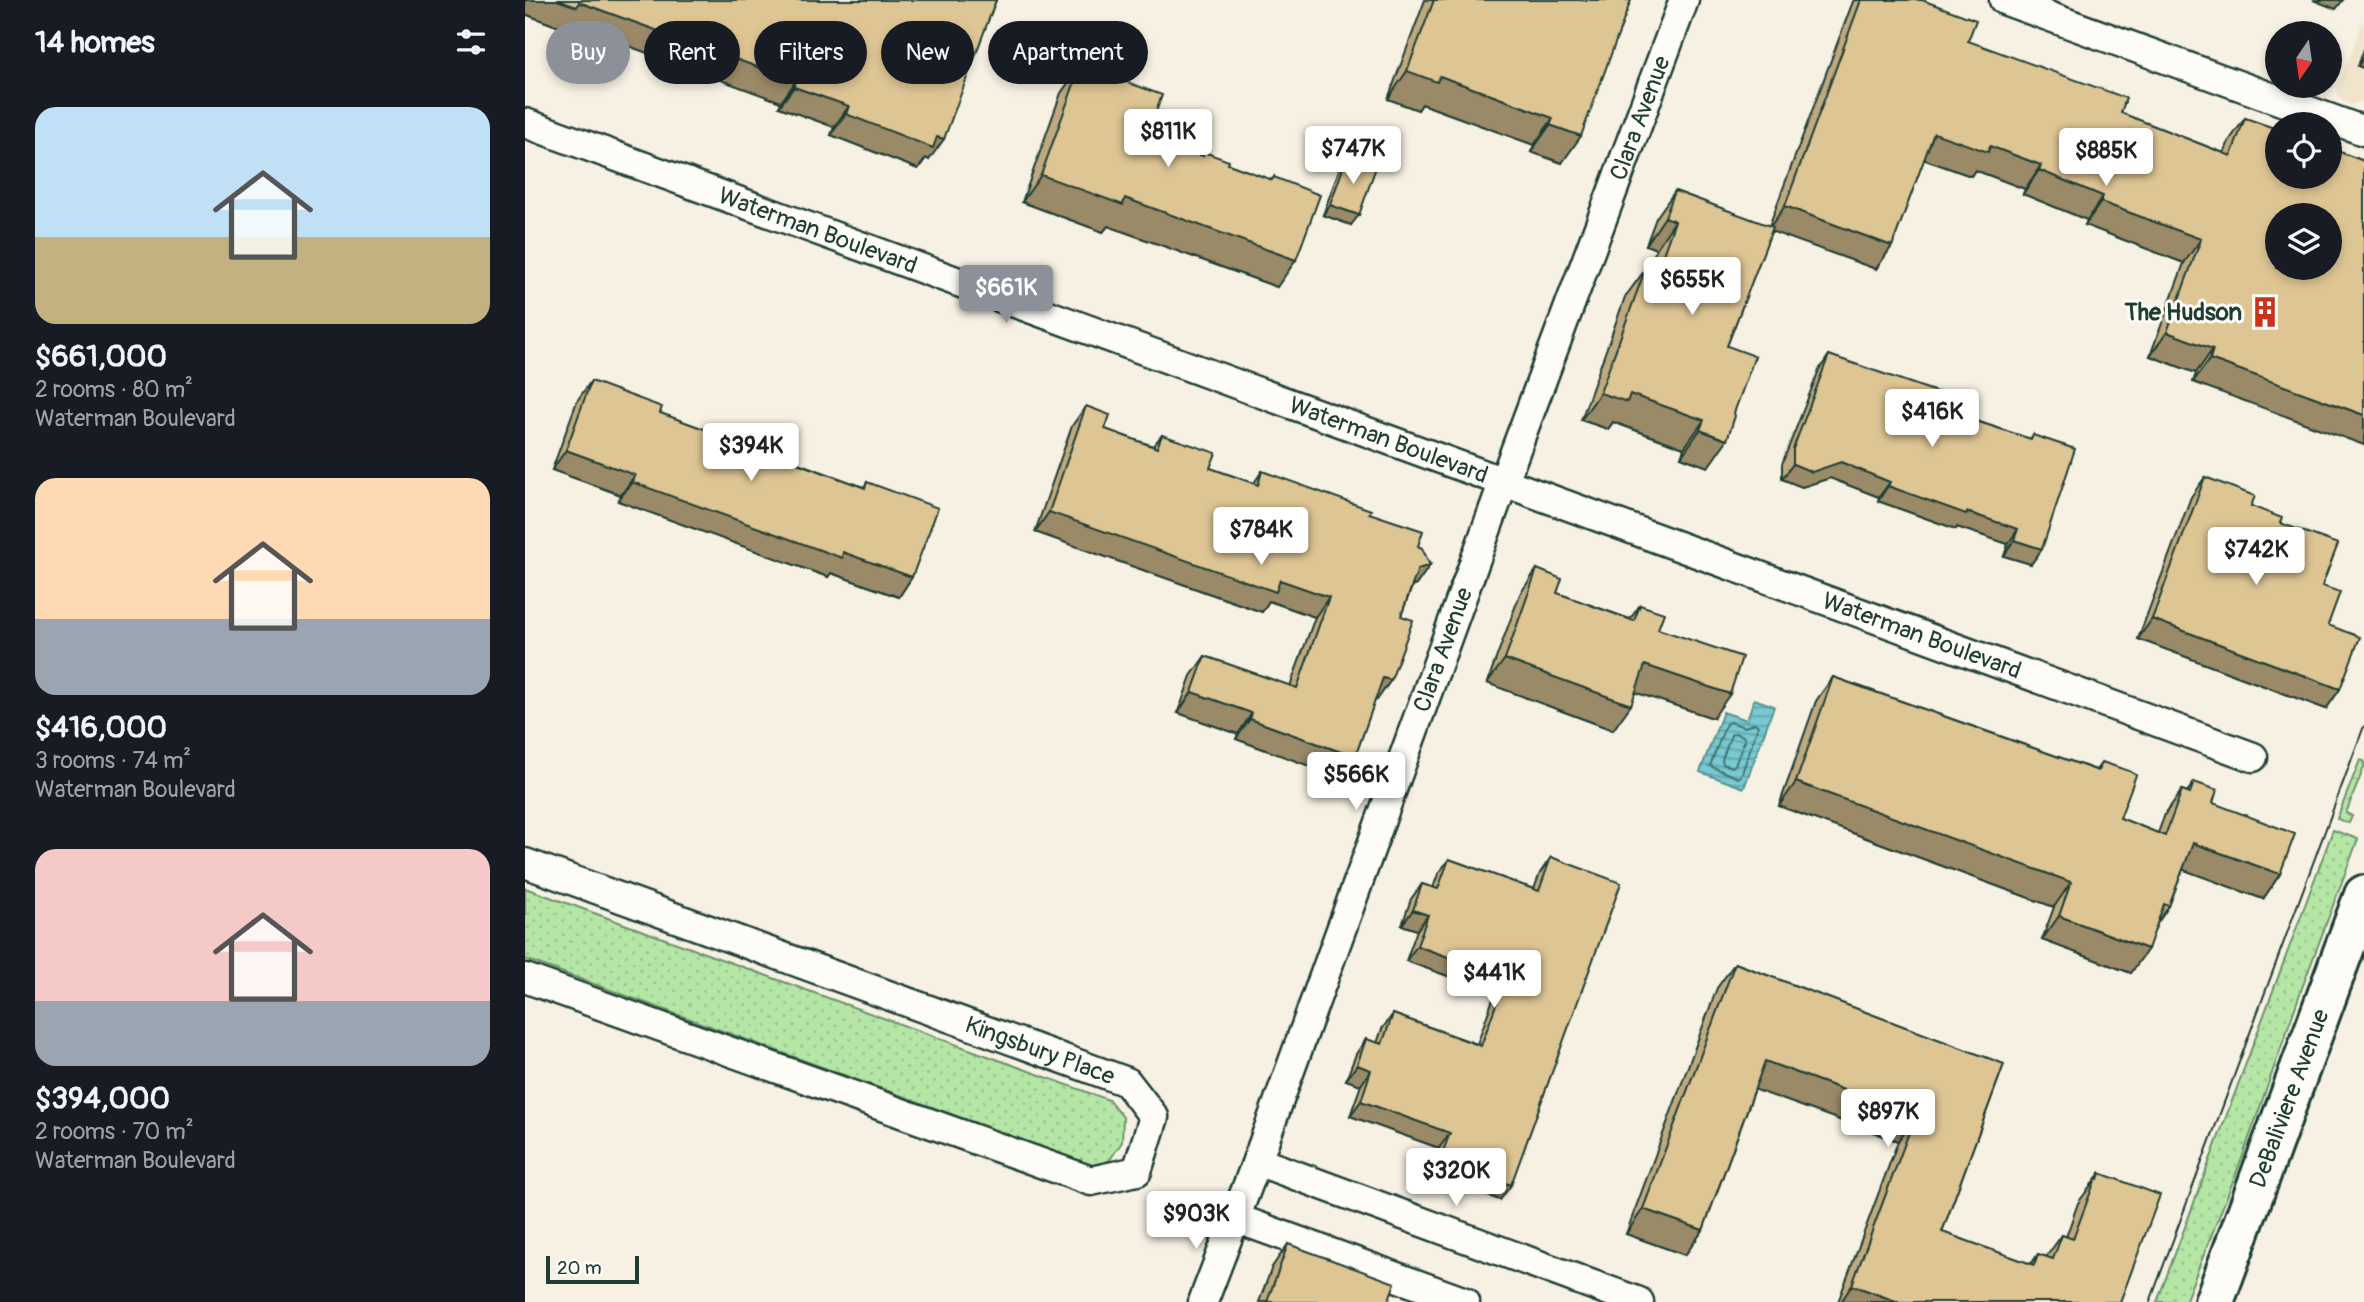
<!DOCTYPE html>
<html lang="en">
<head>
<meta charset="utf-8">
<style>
  :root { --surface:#171b24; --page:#20242c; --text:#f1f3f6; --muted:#9ea1a6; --accent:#8c9099 }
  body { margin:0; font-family:Pangolin,sans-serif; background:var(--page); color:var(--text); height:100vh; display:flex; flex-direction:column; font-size:26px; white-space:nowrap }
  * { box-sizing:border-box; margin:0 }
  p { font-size:23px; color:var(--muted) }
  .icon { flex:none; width:38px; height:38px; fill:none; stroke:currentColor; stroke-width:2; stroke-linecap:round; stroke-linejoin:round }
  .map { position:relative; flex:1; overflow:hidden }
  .side { display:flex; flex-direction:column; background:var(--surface); width:525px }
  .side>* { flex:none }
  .banner { position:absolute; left:21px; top:21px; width:665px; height:63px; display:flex; gap:14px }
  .needle { width:46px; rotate:193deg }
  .buttons { position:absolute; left:1740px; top:21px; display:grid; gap:14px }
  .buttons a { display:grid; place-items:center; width:77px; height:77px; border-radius:50%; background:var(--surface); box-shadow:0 4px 10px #0003; font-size:35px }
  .scale { position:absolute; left:21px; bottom:18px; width:93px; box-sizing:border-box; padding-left:7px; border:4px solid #1f3d34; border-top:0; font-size:19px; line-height:24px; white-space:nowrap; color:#1f3d34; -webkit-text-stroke:5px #fdfcf7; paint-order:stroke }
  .price { position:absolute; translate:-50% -60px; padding:0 16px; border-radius:7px; background:#fff; color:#222; font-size:23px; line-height:46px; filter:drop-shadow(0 2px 4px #0008) }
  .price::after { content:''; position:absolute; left:50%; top:42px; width:21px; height:16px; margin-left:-10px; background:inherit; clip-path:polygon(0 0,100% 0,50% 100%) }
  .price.active { background:var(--accent); color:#fff }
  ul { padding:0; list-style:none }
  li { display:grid; align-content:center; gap:14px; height:371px; padding:0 35px }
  li span { display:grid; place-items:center; height:217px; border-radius:21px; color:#555 }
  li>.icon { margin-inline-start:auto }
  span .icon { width:126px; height:126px; fill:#fffc; stroke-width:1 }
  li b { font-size:30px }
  h2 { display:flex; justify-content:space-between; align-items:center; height:84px; padding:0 35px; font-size:30px }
  .tag { padding:0 24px; border-radius:32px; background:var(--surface); box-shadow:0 4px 10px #0003; font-size:24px; line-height:63px }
  .tag.active { background:var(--accent); color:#fff }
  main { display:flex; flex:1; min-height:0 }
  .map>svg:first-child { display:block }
  .built { fill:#f0e4cb }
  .grass { fill:url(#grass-dots); stroke:#6a926d; stroke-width:2 }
  .water { fill:url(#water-rules); stroke:#549192; stroke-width:2 }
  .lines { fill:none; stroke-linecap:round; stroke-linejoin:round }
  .shore { stroke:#437573; stroke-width:2 }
  .minor-casing { stroke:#1f3d34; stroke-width:33 }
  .secondary-casing { stroke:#1f3d34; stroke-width:44 }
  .minor { stroke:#fdfcf7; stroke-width:28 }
  .secondary { stroke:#fdfcf7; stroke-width:38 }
  .tram { stroke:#1f3d34; stroke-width:2 }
  .wall { fill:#bfa97f; stroke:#1f3d34; stroke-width:2 }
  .shaded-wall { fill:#9b8a68; stroke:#1f3d34; stroke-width:2 }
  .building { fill:#dec594; stroke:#1f3d34; stroke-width:2; fill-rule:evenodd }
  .labels { text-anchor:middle; stroke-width:6; stroke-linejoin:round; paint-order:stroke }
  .street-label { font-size:24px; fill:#1f3d34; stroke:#fdfcf7 }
  .poi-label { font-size:24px; font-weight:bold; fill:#1f3d34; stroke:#fdfcf7; text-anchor:end }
</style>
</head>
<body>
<main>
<section class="side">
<h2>14 homes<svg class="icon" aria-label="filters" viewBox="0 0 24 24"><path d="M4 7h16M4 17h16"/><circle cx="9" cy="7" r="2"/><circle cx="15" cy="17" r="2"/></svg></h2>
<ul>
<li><span style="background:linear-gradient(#bfe0f5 60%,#c2b280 0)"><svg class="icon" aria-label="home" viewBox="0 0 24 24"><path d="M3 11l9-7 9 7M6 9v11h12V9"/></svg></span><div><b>$661,000</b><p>2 rooms · 80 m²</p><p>Waterman Boulevard</p></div></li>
<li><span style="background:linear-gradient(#ffd9b3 65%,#9aa5b1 0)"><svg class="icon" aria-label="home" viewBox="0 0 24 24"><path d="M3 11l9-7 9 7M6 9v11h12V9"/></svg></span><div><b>$416,000</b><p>3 rooms · 74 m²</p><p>Waterman Boulevard</p></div></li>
<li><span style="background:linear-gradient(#f6c9c9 70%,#9aa5b1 0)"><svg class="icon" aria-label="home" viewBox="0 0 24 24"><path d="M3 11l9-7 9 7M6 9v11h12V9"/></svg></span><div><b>$394,000</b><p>2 rooms · 70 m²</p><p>Waterman Boulevard</p></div></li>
</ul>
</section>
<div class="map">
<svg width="1839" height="1302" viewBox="0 0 1839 1302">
  <defs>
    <pattern id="grass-dots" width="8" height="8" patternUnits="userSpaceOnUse" patternTransform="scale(1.75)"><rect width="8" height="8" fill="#b5e6a6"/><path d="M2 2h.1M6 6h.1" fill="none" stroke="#9bc690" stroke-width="1.8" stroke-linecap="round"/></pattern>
    <pattern id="water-rules" width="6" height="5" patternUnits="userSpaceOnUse" patternTransform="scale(1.75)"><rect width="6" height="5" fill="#78c9d1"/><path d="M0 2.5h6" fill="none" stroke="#62a4aa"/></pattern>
  </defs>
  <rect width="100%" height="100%" fill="#f7f1e3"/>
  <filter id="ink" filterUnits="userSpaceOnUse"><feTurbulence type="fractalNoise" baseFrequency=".0143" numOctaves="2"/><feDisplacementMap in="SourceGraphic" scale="14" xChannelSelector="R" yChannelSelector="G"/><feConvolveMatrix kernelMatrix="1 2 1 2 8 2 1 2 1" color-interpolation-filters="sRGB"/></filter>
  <g filter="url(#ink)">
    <path class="built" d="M1839 19V101L1825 105 1816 100 1812 93 1814 84Z"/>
    <path class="grass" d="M1835 760 1839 761V767L1821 813 1827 816 1824 823 1812 819Z
      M1808 830 1833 839 1777 988 1716 1161 1660 1302H1632Z
      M0 888 584 1100 598 1117 597 1142 584 1161 567 1165 0 959Z"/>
    <path class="water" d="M1229 699 1249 706 1219 788 1175 772 1198 712 1222 720Z"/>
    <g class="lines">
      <path class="shore" d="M1205 722 1220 727 1230 723 1233 726 1216 776 1213 778 1185 766 1201 724Z
        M1210 733 1218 736 1220 739 1210 765 1207 767 1198 764 1197 760 1206 735Z"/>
      <defs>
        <g id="minor">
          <path d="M1479 0 1839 131"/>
          <path id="s1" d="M0 123 1728 757"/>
          <path id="s2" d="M0 863 602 1082 629 1117 612 1171 566 1181 0 978"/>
          <path d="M732 1161 1114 1302"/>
          <path d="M710 1218 940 1302"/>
          <path id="s3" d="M678 1302 732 1161 979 481 1159 0"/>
        </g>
        <g id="secondary">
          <path id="s4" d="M1689 1302 1839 895"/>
        </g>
      </defs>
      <use href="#minor" class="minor-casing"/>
      <use href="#secondary" class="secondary-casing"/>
      <use href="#minor" class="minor"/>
      <use href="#secondary" class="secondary"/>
      <path class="tram" d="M1625 1302 1839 726"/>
    </g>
    <path class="wall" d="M471 0 404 160 401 158 393 169 306 135 309 127 254 107 256 102 41 23 37 28 0 14Z
      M900 0H1106L1037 163 1006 152 1009 145 897 104 893 110 863 99Z
      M1329 0H1397L1443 41 1596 113 1699 153 1704 141 1720 118 1839 161 1668 382 1671 373 1625 356 1659 263 1560 225 1562 220 1498 194 1500 189 1450 170 1446 176 1399 159 1367 246 1351 269 1246 231 1202 346 1183 467 1156 457 1159 448 1088 422 1083 429 1056 420 1100 297 1120 270 1123 271 1131 249 1121 245 1131 218 1150 191 1244 226 1327 4Z
      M1839 49V68L1833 66Z
      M556 65 622 137 676 156 679 152 703 164 747 180 749 177 752 287 583 226 578 232 497 202 536 93Z
      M822 157 826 225 798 215 815 167Z
      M1304 355 1448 420 1505 439 1508 435 1517 549 1506 564 1479 556 1483 544 1432 527 1431 529 1353 501 1354 497 1305 478 1277 487 1257 479V464L1294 370Z
      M66 381 135 413 339 487 342 482 387 577 374 597 306 573 303 577 93 501 96 495 27 470 52 401Z
      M561 406 580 429 628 446 637 435 685 468 729 483 737 471 844 513 893 546 905 565 891 585 887 587 876 616 852 700H850L830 757 815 777 711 739 713 734 653 713 666 676 680 656 765 686 790 617 744 601 737 612 510 532 547 426Z
      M1680 477 1726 506 1797 586 1803 625 1815 689 1801 709 1613 639 1666 497Z
      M1012 569 1032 593 1105 619 1115 605 1133 629 1188 718 1110 692 1088 730 962 683 995 594Z
      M1308 677 1571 770 1577 762 1595 818 1633 833 1640 814 1657 790 1662 792 1669 782 1755 874 1738 899 1658 869 1644 906 1632 924 1606 973 1517 940 1529 907 1254 806 1291 701Z
      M1026 857 975 1200 905 1175 914 1148 825 1116 836 1085 821 1080 831 1054 841 1039 852 1043 857 1029 868 1014 952 1044 970 993 881 961 892 930 877 925 886 899 897 884 908 888 913 874 924 859 1009 889 1015 873Z
      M1210 963 1479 1064 1417 1232 1506 1264 1513 1254 1521 1257 1537 1235 1541 1237 1553 1203 1575 1173 1595 1302H1313L1373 1141 1230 1089 1178 1230 1160 1255 1101 1234 1192 988Z
      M763 1244 863 1302H734L747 1267Z"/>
    <path class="shaded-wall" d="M0 0H32L54 2 271 81 256 102 41 23 37 28 0 14Z
      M1788 0H1818L1811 9Z
      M1839 57V68L1833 66Z
      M882 71 915 76 1028 118 1009 145 897 104 893 110 863 99Z
      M269 87 324 106 309 127 254 107Z
      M321 114 412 137 419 139 404 160 401 158 393 169 306 135Z
      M1025 125 1056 136 1037 163 1006 152Z
      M1409 133 1465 146 1516 165 1500 189 1450 170 1446 176 1392 157Z
      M1514 170 1578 196 1562 220 1498 194Z
      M516 175 600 198 771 260 752 287 583 226 578 232 497 202Z
      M1576 202 1676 239 1659 263 1560 225Z
      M805 205 834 215 826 225 798 215Z
      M1260 206 1367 246 1351 269 1243 230Z
      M1140 217 1150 221 1131 249 1121 245Z
      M1642 332 1688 349 1671 373 1625 356Z
      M1685 359 1839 415V445L1668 382Z
      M1075 393 1105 394 1179 420 1159 448 1088 422 1083 429 1056 420Z
      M1175 430 1202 440 1183 467 1156 457Z
      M41 450 110 475 96 495 27 470Z
      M1316 462 1365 482 1354 497 1305 478 1277 487 1257 479 1268 464Z
      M107 482 318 552 387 577 374 597 306 573 303 577 93 501Z
      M1363 486 1442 512 1493 529 1483 544 1432 527 1431 529 1353 501Z
      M524 512 755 580 804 597 790 617 744 601 737 612 510 532Z
      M1489 540 1517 549 1506 564 1479 556Z
      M905 565 891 585 879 590 893 569Z
      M1627 619 1815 689 1801 709 1613 639Z
      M980 659 1106 705 1088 730 962 683Z
      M1120 665 1205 694 1188 718 1103 690Z
      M858 678 866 680 852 700 844 698Z
      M667 692 727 713 713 734 653 713Z
      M725 719 830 757 815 777 711 739Z
      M1271 782 1546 882 1529 907 1254 806Z
      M1668 843 1755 874 1738 899 1651 867Z
      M888 910 903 915 892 930 877 925Z
      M1534 916 1623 949 1606 973 1517 940Z
      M892 946 981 977 970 993 881 961Z
      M1240 1061 1390 1116 1373 1141 1223 1087Z
      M832 1065 846 1070 836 1085 821 1080Z
      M836 1101 925 1133 914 1148 825 1116Z
      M915 1159 986 1185 975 1200 905 1175Z
      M1118 1209 1178 1230 1160 1255 1101 1234Z
      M1327 1285 1373 1302H1316Z"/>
    <path class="building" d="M32 0H471L419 139 412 137 408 148 321 114 324 106 269 87 271 81 54 2 52 7Z
      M909 0H1106L1056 136 1025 125 1028 118 915 76 912 82 882 71Z
      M1336 0H1397L1451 20 1443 41 1601 98 1596 113 1706 156 1720 118 1752 129V177H1804V148L1839 161V415L1685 359 1688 349 1642 332 1676 239 1576 202 1578 196 1514 170 1516 165 1465 146 1463 152 1409 133 1367 246 1260 206ZM1752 215H1804V268H1752Z
      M556 65 637 95 622 137 678 156 679 152 704 161 703 164 747 180 749 177 795 195 771 260 600 198 598 205 516 175Z
      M822 157 851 167 834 215 805 205Z
      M1150 191 1248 227 1202 346 1230 356 1209 413 1210 416 1202 440 1175 430 1179 420 1105 394 1102 402 1075 393 1120 270 1131 274 1150 221 1140 217Z
      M1304 355 1452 406 1448 420 1506 439 1508 435 1550 449 1517 549 1489 540 1493 529 1442 512 1441 514 1363 486 1365 482 1316 462 1287 472 1268 464V449Z
      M66 381 137 407 135 413 340 488 342 482 413 508 387 577 318 552 317 558 107 482 110 475 41 450Z
      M561 406 585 415 580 429 632 448 637 435 691 453 685 468 733 485 737 471 846 510 844 513 898 531 893 546 897 548 905 565 893 569 876 616 888 620 866 680 858 678 830 757 725 719 727 713 667 692 680 656 772 688 804 597 755 580 751 592 524 512Z
      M1680 477 1730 496 1726 506 1757 518 1755 523 1813 544 1797 586 1815 592 1803 625 1835 637 1815 689 1627 619Z
      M1012 569 1037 579 1032 593 1109 621 1115 605 1139 613 1133 629 1217 657 1205 694 1120 665 1106 705 980 659Z
      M1308 677 1573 771 1577 762 1604 771 1611 775 1595 818 1640 836 1657 790 1665 793 1669 782 1692 790 1688 803 1770 834 1755 874 1668 843 1644 906 1639 904 1623 949 1534 916 1546 882 1271 782Z
      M1026 857 1096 883 986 1185 915 1159 925 1133 836 1101 846 1070 832 1065 841 1039 857 1044 868 1014 956 1046 981 977 892 946 903 915 888 910 897 884 913 889 924 859 1014 891Z
      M1210 963 1479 1064 1417 1232 1509 1265 1513 1254 1528 1259 1537 1235 1548 1239 1571 1178 1573 1179 1575 1173 1635 1195 1595 1302H1373L1327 1285 1390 1116 1240 1061 1178 1230 1118 1209Z
      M763 1244 870 1283 863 1302H742Z"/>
  </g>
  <defs>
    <symbol id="building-bare" viewBox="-9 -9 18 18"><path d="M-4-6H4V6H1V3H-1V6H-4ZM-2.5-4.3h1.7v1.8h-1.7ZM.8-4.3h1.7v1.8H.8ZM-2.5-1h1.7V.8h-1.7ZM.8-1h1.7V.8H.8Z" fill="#c8321e" stroke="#fdfcf7" stroke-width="2.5" paint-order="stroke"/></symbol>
  </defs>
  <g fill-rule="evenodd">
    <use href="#building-bare" x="1718" y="290" width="44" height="44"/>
  </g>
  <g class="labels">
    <g class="street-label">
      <text dy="8" stroke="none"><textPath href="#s3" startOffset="1262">Clara Avenue</textPath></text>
      <text dy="8" stroke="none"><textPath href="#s1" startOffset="312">Waterman Boulevard</textPath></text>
      <text dy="8" stroke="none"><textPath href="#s1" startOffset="920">Waterman Boulevard</textPath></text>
      <text dy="8" stroke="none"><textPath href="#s1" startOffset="1488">Waterman Boulevard</textPath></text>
      <text dy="8" stroke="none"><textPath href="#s3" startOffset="695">Clara Avenue</textPath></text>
      <text dy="8" stroke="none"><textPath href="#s2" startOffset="548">Kingsbury Place</textPath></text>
      <text dy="8" stroke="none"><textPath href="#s4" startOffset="217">DeBaliviere Avenue</textPath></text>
    </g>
    <g class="poi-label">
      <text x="1717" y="320">The Hudson</text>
    </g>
  </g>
</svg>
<div class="buttons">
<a><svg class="needle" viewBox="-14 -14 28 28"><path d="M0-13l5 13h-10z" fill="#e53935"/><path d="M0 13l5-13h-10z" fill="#9ea1a6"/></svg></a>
<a><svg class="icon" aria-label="locate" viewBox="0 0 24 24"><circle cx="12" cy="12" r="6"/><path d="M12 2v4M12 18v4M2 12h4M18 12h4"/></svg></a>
<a><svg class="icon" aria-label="layers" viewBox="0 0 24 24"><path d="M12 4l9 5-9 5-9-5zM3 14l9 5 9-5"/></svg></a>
</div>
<div class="scale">20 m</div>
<b class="price" style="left:643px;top:169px">$811K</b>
<b class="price" style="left:828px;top:186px">$747K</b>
<b class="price" style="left:1581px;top:188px">$885K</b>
<b class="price" style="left:1167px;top:317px">$655K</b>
<b class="price active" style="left:481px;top:325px">$661K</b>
<b class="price" style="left:1407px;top:449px">$416K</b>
<b class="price" style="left:226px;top:483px">$394K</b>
<b class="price" style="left:736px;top:567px">$784K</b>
<b class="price" style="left:1731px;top:587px">$742K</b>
<b class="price" style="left:831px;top:812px">$566K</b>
<b class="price" style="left:969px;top:1010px">$441K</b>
<b class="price" style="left:1363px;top:1149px">$897K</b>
<b class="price" style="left:931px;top:1208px">$320K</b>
<b class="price" style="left:671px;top:1251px">$903K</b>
<div class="banner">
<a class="tag active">Buy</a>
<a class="tag">Rent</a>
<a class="tag">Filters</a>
<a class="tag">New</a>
<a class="tag">Apartment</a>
</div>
</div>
</main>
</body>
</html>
